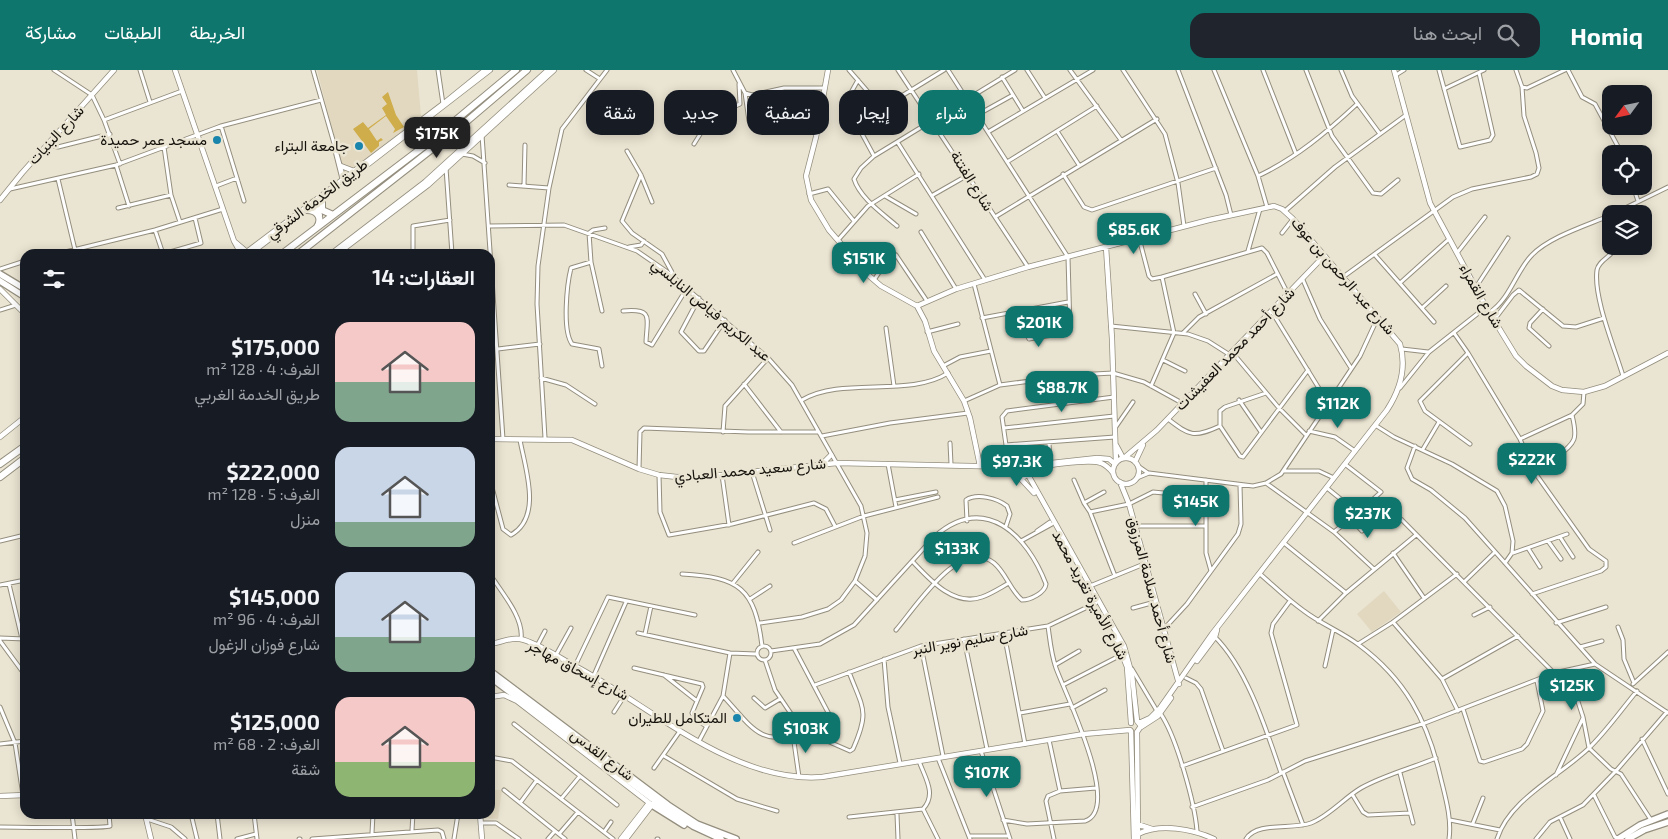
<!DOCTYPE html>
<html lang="ar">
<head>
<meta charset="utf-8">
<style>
  :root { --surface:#171b24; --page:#20242c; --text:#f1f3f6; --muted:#9ea1a6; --accent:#0f766e }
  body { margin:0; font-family:"Exo 2",Vazirmatn,sans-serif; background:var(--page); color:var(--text); direction:rtl; height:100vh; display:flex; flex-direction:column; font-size:19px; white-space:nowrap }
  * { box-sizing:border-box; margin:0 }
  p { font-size:16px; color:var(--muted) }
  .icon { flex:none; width:28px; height:28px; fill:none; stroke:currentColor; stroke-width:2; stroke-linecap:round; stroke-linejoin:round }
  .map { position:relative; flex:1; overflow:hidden; direction:ltr }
  .panel { position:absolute; left:20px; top:179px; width:475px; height:570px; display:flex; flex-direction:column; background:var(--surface); border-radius:15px; box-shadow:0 2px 12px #0003; direction:rtl }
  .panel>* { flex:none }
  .hud { position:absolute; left:510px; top:20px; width:475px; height:45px; direction:rtl; display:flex; gap:10px }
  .needle { width:32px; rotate:237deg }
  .buttons { position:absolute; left:1602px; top:15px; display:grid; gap:10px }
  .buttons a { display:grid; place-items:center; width:50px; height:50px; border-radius:10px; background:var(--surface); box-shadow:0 2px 12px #0003; font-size:25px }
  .price { position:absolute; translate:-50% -42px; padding:0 11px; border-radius:10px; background:var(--accent); color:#fff; font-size:16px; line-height:32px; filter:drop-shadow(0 1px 2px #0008) }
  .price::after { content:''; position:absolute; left:50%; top:30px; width:15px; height:11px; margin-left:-8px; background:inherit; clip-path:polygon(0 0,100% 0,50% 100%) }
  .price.on { background:#222; color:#fff }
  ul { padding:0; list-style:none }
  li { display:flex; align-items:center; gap:15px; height:125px; padding:0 20px }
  li span { display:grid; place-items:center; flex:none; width:140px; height:100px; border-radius:15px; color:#555 }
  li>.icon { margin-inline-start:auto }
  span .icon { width:60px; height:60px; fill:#fffc; stroke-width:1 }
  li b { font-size:21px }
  h2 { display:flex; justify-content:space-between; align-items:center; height:60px; padding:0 20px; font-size:21px }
  .chip { padding:0 18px; border-radius:15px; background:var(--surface); box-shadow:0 2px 12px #0003; font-size:18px; line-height:45px }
  .chip.on { background:var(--accent); color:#fff }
  header { display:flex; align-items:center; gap:30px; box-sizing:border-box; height:70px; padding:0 25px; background:var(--accent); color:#fff }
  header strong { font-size:24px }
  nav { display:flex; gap:28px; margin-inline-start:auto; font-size:18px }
  .search { width:350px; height:45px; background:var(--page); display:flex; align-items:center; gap:12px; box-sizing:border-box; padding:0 18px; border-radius:15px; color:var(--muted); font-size:19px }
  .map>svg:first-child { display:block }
  .built { fill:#e2d8c0 }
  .green { fill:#cfad4b }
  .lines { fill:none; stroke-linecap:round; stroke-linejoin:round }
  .minor-casing { stroke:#948e7e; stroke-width:5 }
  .tertiary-casing { stroke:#948e7e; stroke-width:6 }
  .secondary-casing { stroke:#948e7e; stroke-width:6 }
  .trunk-casing { stroke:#948e7e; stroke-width:8 }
  .motorway-casing { stroke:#948e7e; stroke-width:8 }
  .minor { stroke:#fff; stroke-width:3 }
  .tertiary { stroke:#fff; stroke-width:4.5 }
  .secondary { stroke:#fff; stroke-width:4.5 }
  .trunk { stroke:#fff; stroke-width:5.5 }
  .motorway { stroke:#fff; stroke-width:6 }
  .poi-dot { fill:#1985ac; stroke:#eae4d2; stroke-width:2 }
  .labels { text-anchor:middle; stroke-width:5; stroke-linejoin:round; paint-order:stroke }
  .street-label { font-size:15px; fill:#16130d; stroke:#eae4d2 }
  .poi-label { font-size:15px; fill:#16130d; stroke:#eae4d2; text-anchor:end }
</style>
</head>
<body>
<header>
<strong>Homiq</strong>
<div class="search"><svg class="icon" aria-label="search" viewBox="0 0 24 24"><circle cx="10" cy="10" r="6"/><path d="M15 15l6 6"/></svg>ابحث هنا</div>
<nav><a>الخريطة</a><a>الطبقات</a><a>مشاركة</a></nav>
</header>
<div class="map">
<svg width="1668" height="769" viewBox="0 0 1668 769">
  <rect width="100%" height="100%" fill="#eae4d2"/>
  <path class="built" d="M317 0H417L421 46 344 106Z
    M1384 521 1401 542 1372 562 1357 544Z
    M490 720H502L498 749 484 748 483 744H490Z"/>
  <path class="green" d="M388 22 396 45 404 57 393 63 395 59 386 46 369 59 377 71 381 68 383 70 379 72V76L371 83 353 59 363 52 368 58 386 45 382 38 387 34 382 27Z"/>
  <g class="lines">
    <defs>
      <path id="minor" d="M54 0 92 25 104 50 120 94
        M140 0 150 32
        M313 0 345 112
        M438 0 443 34
        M586 0 600 9
        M733 0 745 23
        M849 0 882 38 944 0
        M898 0 1028 197
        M948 0 1068 187 1070 260 1064 263 1029 269 1026 263 1025 240
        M1027 0 1045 28
        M1070 0 1121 70
        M1123 0 1165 64 1178 113 1184 156
        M1178 0 1226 125 1231 145
        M1214 0 1258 106 1267 137
        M1263 0 1296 84
        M1306 0 1332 66 1373 123 1381 124 1398 110
        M1341 0 1352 26 1380 64
        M1439 0 1460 77 1490 70 1493 65 1479 3
        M1568 0 1582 27 1595 34 1622 84
        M1396 5 1404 0
        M1002 7 1023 41
        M858 10 848 28V38L874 86
        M1522 17 1527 18 1565 0
        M1444 19 1484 0
        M745 23 752 25 784 18H823
        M745 23 749 51
        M977 45 1013 25
        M104 50 182 21
        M221 56 244 131
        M1057 61 1079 95
        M988 62 1093 0
        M482 65 503 369
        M898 73 985 210
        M694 74 704 58 717 44 740 34 739 14
        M47 75 58 77 110 64
        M164 77 171 125
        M334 77 343 113
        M627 81 641 105 652 132
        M462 84 473 86 485 93
        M1007 92 1097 36
        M116 95 129 136
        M446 98 452 184
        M1063 104 1084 137 1092 140 1216 98
        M641 105 622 151 632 163 662 184 674 206
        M1258 106C1296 88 1327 62 1357 34
        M58 109 76 184
        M509 115 549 118
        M524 115 525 75
        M216 116 237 108
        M1633 116 1638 131
        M10 119 116 95 221 56 321 30
        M809 124 828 119 854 151
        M933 125 968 105
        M885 126 916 144
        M118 138 171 125 180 152
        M1285 141 1335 97 1406 45
        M1613 144 1668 117
        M995 147 1157 49
        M1611 151V167
        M489 156 564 155 637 181 666 201 768 288 792 315 861 436 867 463 865 486 855 511 841 530 828 539 802 547 760 553
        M897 156C882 143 860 128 854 109L861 98 874 86 1015 0
        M155 160 163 184 201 173 195 148
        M921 162 956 219
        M1282 163 1293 149
        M1139 168 1149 206 1152 209 1162 207
        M838 170 868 136 919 104
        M1616 176C1614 186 1599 189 1597 200 1593 227 1615 279 1623 306
        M629 177 641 175 644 171
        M1248 181 1260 139
        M1457 183 1485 147
        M57 184 155 160 223 139
        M413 184V156L450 150
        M1375 185 1434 252
        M591 192 571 198C567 214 562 260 572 274L599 279 602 296
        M0 199 25 191
        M1343 207 1453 127 1472 119 1531 107 1537 104 1539 98 1536 83 1524 46 1522 17 1516 0
        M874 210 884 195 896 185 927 231
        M1303 210 1320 249 1351 298
        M1400 213 1449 169
        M974 214 1000 315
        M1476 217 1508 168
        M1195 224 1206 244
        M699 228 681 262 699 281H704L725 250
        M1422 238 1446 216
        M1543 239 1530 253 1529 258 1549 276
        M0 240 16 235
        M602 241 591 192 589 163 593 160 605 158
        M623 241C654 238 647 248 646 272L652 275 687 218
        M1272 242 1328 333
        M1490 242C1509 230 1516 202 1531 186 1548 167 1588 155 1611 145
        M982 248 1068 232
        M1494 250 1513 225 1519 220 1563 256 1576 257 1604 248
        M1111 256 1188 264 1208 271 1230 285
        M886 258 894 316
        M927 262 958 254
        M1183 263 1199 247 1277 204
        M1454 263 1468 283 1520 369 1533 400 1589 479 1606 491V497L1601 501 1532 524
        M498 279 540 274
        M1402 279 1428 282
        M1232 282 1279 338 1306 365
        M1468 283 1420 331 1425 341 1470 374
        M1163 290 1185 301
        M943 296 960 287 991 281
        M541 308 566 315 595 334
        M744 314 781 362
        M1151 316 1174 263 1162 207 1262 178 1267 183 1288 224
        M1400 318 1429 282 1486 237
        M1114 327 1007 341 1002 347 1006 375 1115 367
        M802 330C842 306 909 328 948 303
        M1239 330 1261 362
        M964 331 1000 315 1076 305 1113 303 1144 312 1182 333
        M1168 349C1190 366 1194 368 1220 356V341L1225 337 1266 323
        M1375 355 1394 367 1452 394 1497 421 1505 436 1513 471 1512 483 1505 493
        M1220 356 1240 386 1243 387 1308 300
        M1004 358 1114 346
        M1115 358 1133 332
        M1309 361 1335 367 1355 381
        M723 362 725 336 768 288
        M822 366 890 353 968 343
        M545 368 537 234 538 196 549 118 562 59 607 0
        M1520 369 1572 345 1583 334 1584 322
        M1049 372 1050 392
        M950 373 951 394
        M1415 376 1407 398 1412 409 1431 420 1465 448 1595 594 1668 643
        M1423 379 1439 352
        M1557 387C1576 372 1578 369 1572 345
        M888 394 896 437
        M1346 395 1381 422 1358 443
        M1138 396 1148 403
        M639 399 640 362 644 358 748 362H819
        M1285 401H1319L1334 408
        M752 402 770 460
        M659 405 660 442 669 465 732 454 814 433 826 439 835 456
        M722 405 729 455
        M1137 408 1149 403 1253 416 1266 413 1281 404 1360 286 1378 247
        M490 410 503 459 511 465C543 447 525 398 520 370
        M1074 410 1084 433 1090 442 1115 506
        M1206 410V483L1211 501
        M1266 413 1334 462 1374 499
        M1327 418 1358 443 1334 462
        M895 430 936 422
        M1084 433 1104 422
        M1090 442 1129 434 1153 422 1205 427
        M1351 449 1362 461 1392 446 1401 449 1554 603
        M967 451 966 430C977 423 997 428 1007 436L1010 444 1006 456
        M1135 456H1205
        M1037 461 1050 452
        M1560 467 1573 487
        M0 471 25 465
        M1021 471 1052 454
        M1548 471 1561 489
        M794 473 864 446 938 427
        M1284 473 1346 523
        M1528 478 1540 497
        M1393 483 1424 528
        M1513 483 1567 464
        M913 492C930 510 954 537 982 527 991 524 1000 518 1009 513
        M490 504C501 522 524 547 521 569
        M682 504C739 507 755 518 762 576
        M1260 504C1274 516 1288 530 1304 541 1321 554 1342 562 1359 575 1405 609 1427 650 1440 705 1445 726 1452 748 1449 769
        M855 511 877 530
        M1464 512 1495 482
        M733 513 758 482
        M9 514 22 569
        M0 515 25 510
        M1090 516 1144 494
        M750 529 770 516
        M1133 538 1155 532
        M1474 545 1490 537
        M1318 551 1346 523 1416 465
        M1393 552 1442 609 1458 641
        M1556 553 1606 537
        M1618 557 1623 570 1624 589 1634 613
        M1163 560 1187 534 1238 464 1241 454 1240 415
        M638 563 730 583 756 584
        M1004 563 1025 674
        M645 564 651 536
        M1214 566C1247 598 1266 659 1281 703
        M0 568 25 569
        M964 569 987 679
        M0 571 25 605
        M1358 574 1393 552 1457 504
        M757 583a7 7 0 1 1 14 0a7 7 0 1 1-14 0Z
        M537 576 545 561
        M921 576 943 686
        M1580 577 1602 571
        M794 578 831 648V656L825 670
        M771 581 820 574 854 555 934 467C985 422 1027 465 1046 514 1045 523 1030 530 1022 530 1010 520 1006 503 994 493 960 466 916 537 896 560
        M556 585 571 558
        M884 589 888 637 900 693
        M765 590 775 620 802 660 850 681 853 679C870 641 863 639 849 602
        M1055 595 1079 581
        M575 596 608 527 695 545
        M1325 596 1333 560
        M634 598 702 614 703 617 692 643 695 649 706 656
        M1132 599 1157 641
        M1568 601 1583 647 1589 678 1611 699 1621 704 1651 750
        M594 605 626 532
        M664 605 697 631
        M1186 608 1196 613 1201 619 1223 681
        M1442 609 1518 566
        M1633 614 1668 582
        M815 615 921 576 1048 556 1096 533
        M1063 615 1123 584
        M723 626C748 652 762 682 802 660
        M754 628 765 638 780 629
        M0 637 15 673 23 725
        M1072 638 1105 620
        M1463 639 1480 691 1484 692 1522 679 1527 674 1543 641 1537 611
        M614 642 625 625
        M1020 643 1070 634
        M1160 643C1176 665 1195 734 1197 761
        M514 654 617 735
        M793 665 799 707
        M1642 669 1668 724
        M1049 670 1060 721
        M699 671 723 626 730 583
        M0 674 25 671
        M981 681 1010 769
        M664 686 737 729 777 741
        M490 687 512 691 613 769
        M938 688 970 769
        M1182 696 1297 655 1271 563 1273 554 1290 531
        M654 698 680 661
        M1283 702 1303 755
        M1400 703 1413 753
        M1556 705 1583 648
        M504 720 565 769
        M1352 724 1363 742 1368 745 1410 743
        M1594 725 1615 767 1618 768
        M561 729 580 706
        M520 733 537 710
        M1192 737 1268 710 1305 691 1425 653 1554 603 1595 594
        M923 739 938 769
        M72 744 75 769
        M191 744 197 769
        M217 744 220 769
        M254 744 257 769
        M897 744 898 769
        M849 747 923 739C937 724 925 708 919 691
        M1560 747 1570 769
        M147 749 171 757 185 769
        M1003 750 1027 754 1085 751C1123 739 1064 621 1056 598 1051 584 1050 570 1048 556
        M1450 750 1500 760
        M481 753H496L519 769
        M1473 753 1483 728
        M0 757C15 757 105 759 110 756L109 744
        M412 760 413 744
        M604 762 611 752
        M372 763 373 744
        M559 764 578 742
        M969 766H1008
        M237 769 256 764
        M299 769H300
        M312 769 438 760 442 762 444 769
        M454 769 458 744
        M548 769 555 761
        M657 769H658
        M1054 769 1046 731 1048 726 1060 721 1096 718
        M1246 769C1257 751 1292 760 1311 753 1329 746 1344 728 1361 718 1384 705 1412 698 1436 688
        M1497 769C1509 730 1558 707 1588 679 1606 662 1621 640 1637 621
        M1536 769 1550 752 1583 735 1616 701 1667 642"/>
      <path id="tertiary" d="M175 0 234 171 239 180 245 184
        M828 0 816 67 806 106 811 130 829 160 867 204 881 216 917 236 925 251 934 281 964 331 970 348 980 396
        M1394 0 1430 133 1486 237 1516 286 1526 296 1552 316 1562 320 1584 322 1605 316 1668 283
        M341 96 354 101
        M349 109 490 0
        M235 172 248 183
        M1106 177 1112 269 1116 393
        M244 184 443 34 485 0
        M250 184 293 151
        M331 184 425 112 548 0
        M337 184 428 115 554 0
        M917 236 956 219 1028 197 1209 150 1274 136 1282 139 1293 149 1400 274C1407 298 1400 320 1387 340L1212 564 1160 638 1150 648 1139 653
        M490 369 572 370 639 399 659 405 677 407 722 405 837 393 1017 397
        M1116 375 1123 388
        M1124 388 1157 360 1324 186
        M1113 401a13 13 0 1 1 26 0a13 13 0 1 1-26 0Z
        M1135 392 1143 375
        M822 394 831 385
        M1024 396 1097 388 1109 389 1115 394
        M1015 402a6 6 0 1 1 12 0a6 6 0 1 1-12 0Z
        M993 398 1015 404
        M1027 402C1038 395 1089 389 1101 393 1106 395 1110 399 1113 403
        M1027 403 1124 576 1132 605 1137 651 1141 656 1137 662
        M1020 408 1034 423
        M1120 412 1129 434 1179 614
        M1115 567 1127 597 1131 653
        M490 574C500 573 510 567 520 569 536 572 560 588 575 596 649 635 734 714 822 707L1084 664 1130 660
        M1197 591 1215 567 1217 560
        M490 627 504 625 517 631 652 735 626 769
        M1141 657 1158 646 1171 628
        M1131 661 1134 769
        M1137 662 1138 769
        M0 726 25 725
        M145 744 151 769
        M480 744 482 769
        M1137 754 1152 759
        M1138 764C1160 753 1193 759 1214 769
        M621 769 649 733"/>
      <path id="secondary" d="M0 130 22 103 114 0
        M0 219 25 244
        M0 367 25 347"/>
      <path id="trunk" d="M0 204 25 219
        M0 211 25 227
        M490 601 668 735 697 754 736 769
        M490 607 662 736 693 756 721 769
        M652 735 684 755
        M1618 769 1640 755 1668 744
        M1628 769 1644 760 1668 752"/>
      <path id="motorway" d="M322 129V140L333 145
        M314 132 319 145
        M307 140C317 140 323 148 317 157
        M282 184 427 74 516 0
        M298 184 459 58 527 0
        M24 226 25 227
        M0 394 25 376
        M0 407 25 388"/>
    </defs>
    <use href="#minor" class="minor-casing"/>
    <use href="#tertiary" class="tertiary-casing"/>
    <use href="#secondary" class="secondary-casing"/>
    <use href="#trunk" class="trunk-casing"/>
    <use href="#motorway" class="motorway-casing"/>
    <use href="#minor" class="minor"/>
    <use href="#tertiary" class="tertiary"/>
    <use href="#secondary" class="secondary"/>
    <use href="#trunk" class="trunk"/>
    <use href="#motorway" class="motorway"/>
  </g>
  <g class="poi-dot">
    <circle cx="217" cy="70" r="5"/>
    <circle cx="359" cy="76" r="5"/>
    <circle cx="737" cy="648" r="5"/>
  </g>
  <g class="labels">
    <g class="street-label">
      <text transform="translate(56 65) rotate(-47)" y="5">شارع البنيات</text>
      <text transform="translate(972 111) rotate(58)" y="5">شارع الفتنة</text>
      <text transform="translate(317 129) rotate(-37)" y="5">طريق الخدمة الشرقي</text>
      <text transform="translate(1343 206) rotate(49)" y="5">شارع عبد الرحمن بن عوف</text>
      <text transform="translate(1481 226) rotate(60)" y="5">شارع القمراء</text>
      <text transform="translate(711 240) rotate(40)" y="5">عبد الكريم فياض النابلسي</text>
      <text transform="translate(1235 279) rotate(-46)" y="5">شارع أحمد محمد العفيشات</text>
      <text transform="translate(750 400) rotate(-5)" y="5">شارع سعيد محمد العبادي</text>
      <text transform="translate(1152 520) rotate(75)" y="5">شارع أحمد سلامة المرزوق</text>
      <text transform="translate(1090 525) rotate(62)" y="5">شارع الأميرة تغريد محمد</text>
      <text transform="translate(970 570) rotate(-10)" y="5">شارع سليم نوير النبر</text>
      <text transform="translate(578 600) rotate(28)" y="5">شارع إسحاق مهاجر</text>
      <text transform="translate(602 685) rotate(37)" y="5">شارع القدس</text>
    </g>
    <g class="poi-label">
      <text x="207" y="75">مسجد عمر حميدة</text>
      <text x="349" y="81">جامعة البتراء</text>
      <text x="727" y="653">المتكامل للطيران</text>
    </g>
  </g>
</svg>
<div class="buttons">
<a><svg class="needle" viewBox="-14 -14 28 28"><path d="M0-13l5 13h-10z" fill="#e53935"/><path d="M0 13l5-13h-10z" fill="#9ea1a6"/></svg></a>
<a><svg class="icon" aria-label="locate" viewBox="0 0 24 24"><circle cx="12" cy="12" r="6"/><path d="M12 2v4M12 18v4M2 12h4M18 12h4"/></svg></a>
<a><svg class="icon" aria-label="layers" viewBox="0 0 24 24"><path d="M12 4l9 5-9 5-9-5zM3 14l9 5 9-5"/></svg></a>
</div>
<b class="price on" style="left:437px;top:89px">$175K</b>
<b class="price" style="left:1134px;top:185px">$85.6K</b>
<b class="price" style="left:864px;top:214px">$151K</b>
<b class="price" style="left:1039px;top:278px">$201K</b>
<b class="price" style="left:1062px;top:343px">$88.7K</b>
<b class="price" style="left:1338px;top:359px">$112K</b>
<b class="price" style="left:1532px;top:415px">$222K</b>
<b class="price" style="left:1017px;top:417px">$97.3K</b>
<b class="price" style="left:1196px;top:457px">$145K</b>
<b class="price" style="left:1368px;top:469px">$237K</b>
<b class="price" style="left:957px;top:504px">$133K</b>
<b class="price" style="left:1572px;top:641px">$125K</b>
<b class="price" style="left:806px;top:684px">$103K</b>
<b class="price" style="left:987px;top:728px">$107K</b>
<div class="hud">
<a class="chip on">شراء</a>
<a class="chip">إيجار</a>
<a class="chip">تصفية</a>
<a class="chip">جديد</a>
<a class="chip">شقة</a>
</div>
<section class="panel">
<h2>العقارات: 14<svg class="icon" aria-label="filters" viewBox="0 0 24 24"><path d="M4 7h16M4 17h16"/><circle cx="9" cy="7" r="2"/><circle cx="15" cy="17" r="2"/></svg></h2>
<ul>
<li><span style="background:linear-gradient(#f6c9c9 60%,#7fa58c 0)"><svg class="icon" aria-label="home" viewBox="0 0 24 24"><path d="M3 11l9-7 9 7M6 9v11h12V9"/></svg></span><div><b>$175,000</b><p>الغرف: 4 · 128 m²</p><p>طريق الخدمة الغربي</p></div></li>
<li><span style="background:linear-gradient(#c9d6e8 75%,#7fa58c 0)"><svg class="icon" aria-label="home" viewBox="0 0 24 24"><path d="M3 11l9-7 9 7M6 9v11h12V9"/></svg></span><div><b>$222,000</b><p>الغرف: 5 · 128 m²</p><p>منزل</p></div></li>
<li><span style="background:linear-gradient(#c9d6e8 65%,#7fa58c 0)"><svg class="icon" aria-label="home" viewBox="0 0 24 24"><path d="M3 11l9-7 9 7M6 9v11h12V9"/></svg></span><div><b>$145,000</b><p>الغرف: 4 · 96 m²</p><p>شارع فوزان الزغول</p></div></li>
<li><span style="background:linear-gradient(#f6c9c9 65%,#8fb573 0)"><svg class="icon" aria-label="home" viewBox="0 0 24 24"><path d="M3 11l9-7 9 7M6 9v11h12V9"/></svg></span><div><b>$125,000</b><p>الغرف: 2 · 68 m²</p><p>شقة</p></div></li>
</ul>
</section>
</div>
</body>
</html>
